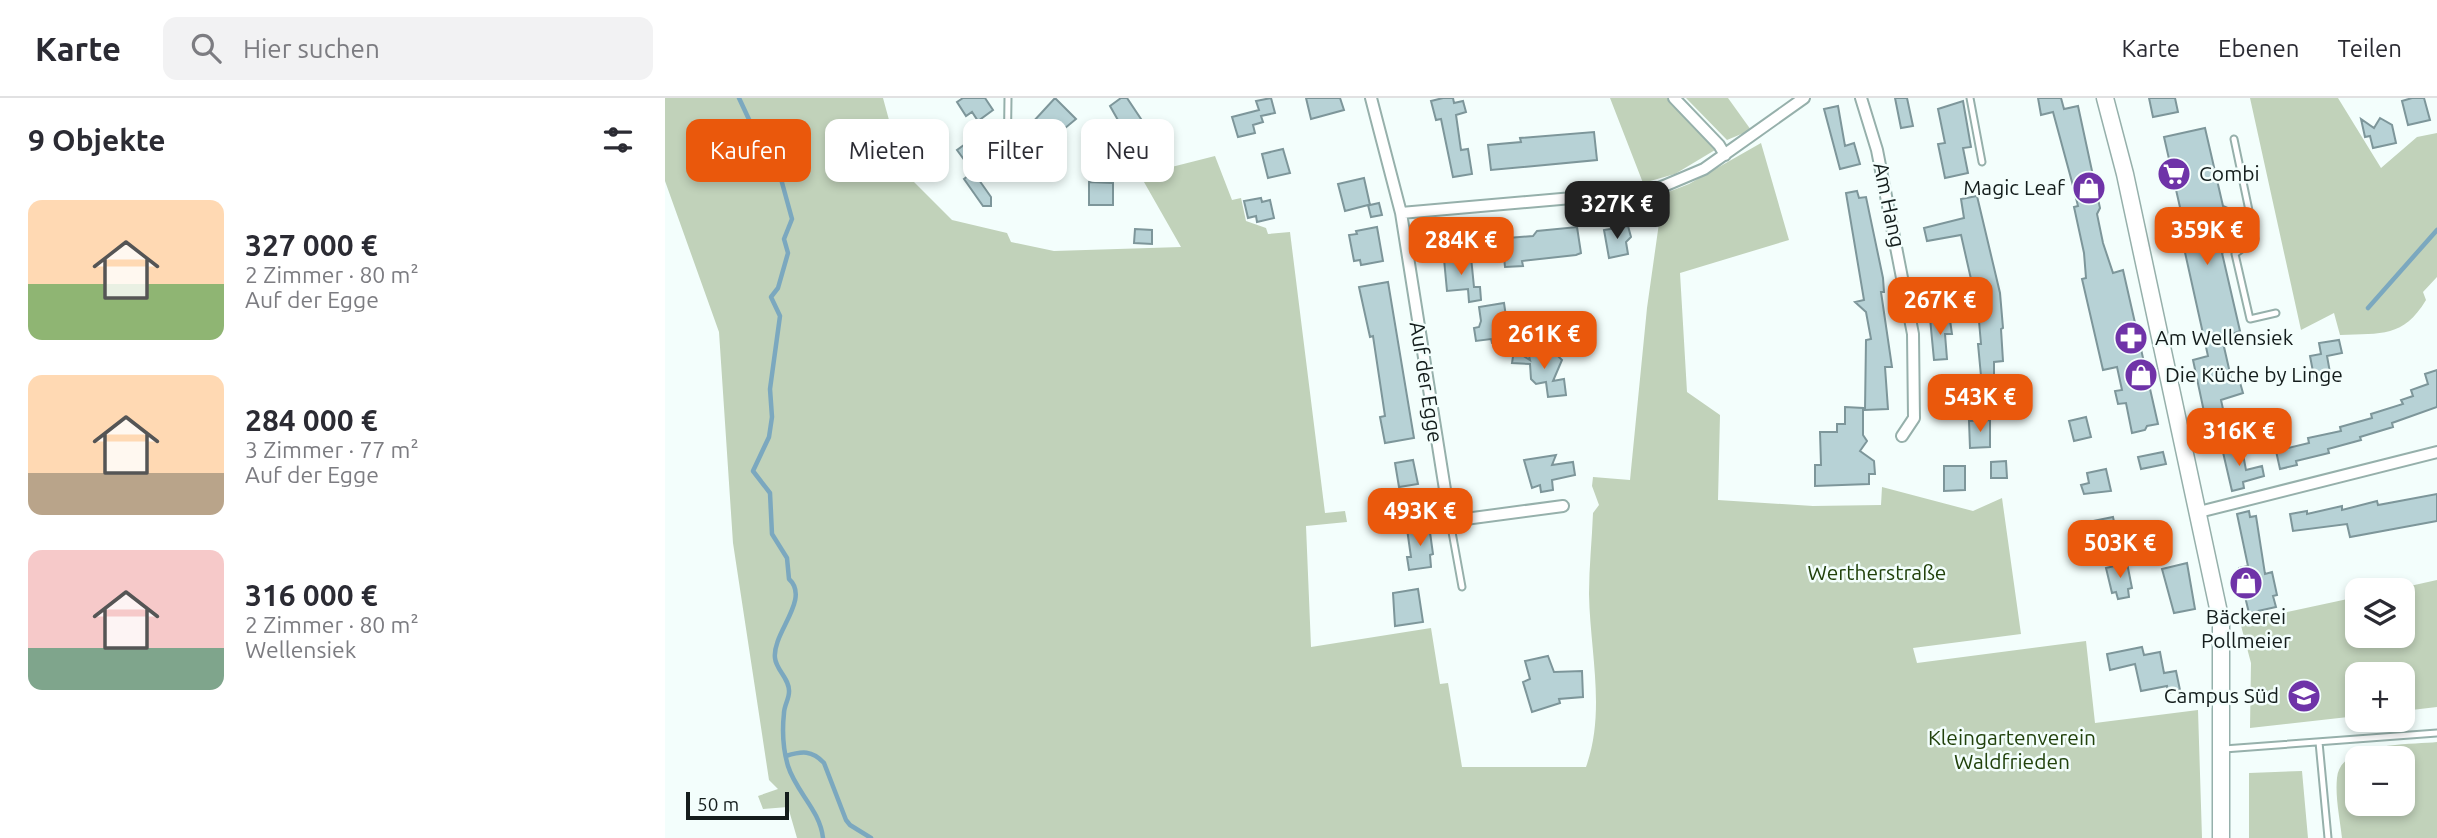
<!DOCTYPE html>
<html lang="de">
<head>
<meta charset="utf-8">
<style>
  :root { --surface:#fff; --page:#f2f2f3; --text:#2b2b33; --muted:#7c7c81; --line:#e1e1e2; --accent:#ea580c }
  body { margin:0; font-family:Ubuntu,sans-serif; background:var(--page); color:var(--text); height:100vh; display:flex; flex-direction:column; font-size:26px; white-space:nowrap }
  * { box-sizing:border-box; margin:0 }
  p { font-size:23px; color:var(--muted) }
  .icon { flex:none; width:38px; height:38px; fill:none; stroke:currentColor; stroke-width:2; stroke-linecap:round; stroke-linejoin:round }
  .map { position:relative; flex:1; overflow:hidden }
  .panel { display:flex; flex-direction:column; background:var(--surface); width:665px }
  .panel>* { flex:none }
  .banner { position:absolute; left:21px; top:21px; width:665px; height:63px; display:flex; gap:14px }
  .tools { position:absolute; left:1680px; top:480px; display:grid; gap:14px }
  .tools a { display:grid; place-items:center; width:70px; height:70px; border-radius:14px; background:var(--surface); box-shadow:0 4px 10px #0003; font-size:35px }
  .scale { position:absolute; left:21px; bottom:18px; width:103px; box-sizing:border-box; padding-left:7px; border:4px solid #141d1c; border-top:0; font-size:19px; line-height:24px; white-space:nowrap; color:#141d1c; -webkit-text-stroke:5px #f3fefc; paint-order:stroke }
  .price { position:absolute; translate:-50% -60px; padding:0 16px; border-radius:14px; background:var(--accent); color:#fff; font-size:23px; line-height:46px; filter:drop-shadow(0 2px 4px #0008) }
  .price::after { content:''; position:absolute; left:50%; top:42px; width:21px; height:16px; margin-left:-10px; background:inherit; clip-path:polygon(0 0,100% 0,50% 100%) }
  .price.on { background:#222; color:#fff }
  ul { padding:0; list-style:none }
  li { display:flex; align-items:center; gap:21px; height:175px; padding:0 28px }
  li span { display:grid; place-items:center; flex:none; width:196px; height:140px; border-radius:14px; color:#555 }
  li>.icon { margin-inline-start:auto }
  span .icon { width:84px; height:84px; fill:#fffc; stroke-width:1 }
  li b { font-size:30px }
  h2 { display:flex; justify-content:space-between; align-items:center; height:84px; padding:0 28px; font-size:30px }
  .chip { padding:0 24px; border-radius:14px; background:var(--surface); box-shadow:0 4px 10px #0003; font-size:24px; line-height:63px }
  .chip.on { background:var(--accent); color:#fff }
  header { display:flex; align-items:center; gap:42px; box-sizing:border-box; height:98px; padding:0 35px; background:var(--surface); border-bottom:2px solid var(--line) }
  header strong { font-size:33px }
  nav { display:flex; gap:38px; margin-inline-start:auto; font-size:24px }
  .search { width:490px; height:63px; background:var(--page); display:flex; align-items:center; gap:18px; box-sizing:border-box; padding:0 24px; border-radius:14px; color:var(--muted); font-size:26px }
  main { display:flex; flex:1; min-height:0 }
  .map>svg:first-child { display:block }
  .green { fill:#c1d2ba; fill-rule:evenodd }
  .lines { fill:none; stroke-linecap:round; stroke-linejoin:round }
  .stream { stroke:#7ba8bf; stroke-width:4.5 }
  .building { fill:#b7d2d6; stroke:#7d969a; stroke-width:2 }
  .service-casing { stroke:#96b0ab; stroke-width:9 }
  .minor-casing { stroke:#96b0ab; stroke-width:14 }
  .secondary-casing { stroke:#96b0ab; stroke-width:19 }
  .service { stroke:#fff; stroke-width:5 }
  .minor { stroke:#fff; stroke-width:10 }
  .secondary { stroke:#fff; stroke-width:16 }
  .labels { text-anchor:middle; stroke-width:5; stroke-linejoin:round; paint-order:stroke }
  .poi-label { font-size:21px; fill:#141d1c; stroke:#f3fefc; text-anchor:start }
  .street-label { font-size:21px; fill:#141d1c; stroke:#f3fefc }
  .park-label { font-size:21px; fill:#21410b; stroke:#f3fefc }
</style>
</head>
<body>
<header>
<strong>Karte</strong>
<div class="search"><svg class="icon" aria-label="search" viewBox="0 0 24 24"><circle cx="10" cy="10" r="6"/><path d="M15 15l6 6"/></svg>Hier suchen</div>
<nav><a>Karte</a><a>Ebenen</a><a>Teilen</a></nav>
</header>
<main>
<section class="panel">
<h2>9 Objekte<svg class="icon" aria-label="filters" viewBox="0 0 24 24"><path d="M4 7h16M4 17h16"/><circle cx="9" cy="7" r="2"/><circle cx="15" cy="17" r="2"/></svg></h2>
<ul>
<li><span style="background:linear-gradient(#ffd9b3 60%,#8fb573 0)"><svg class="icon" aria-label="home" viewBox="0 0 24 24"><path d="M3 11l9-7 9 7M6 9v11h12V9"/></svg></span><div><b>327 000 €</b><p>2 Zimmer · 80 m²</p><p>Auf der Egge</p></div></li>
<li><span style="background:linear-gradient(#ffd9b3 70%,#b9a48a 0)"><svg class="icon" aria-label="home" viewBox="0 0 24 24"><path d="M3 11l9-7 9 7M6 9v11h12V9"/></svg></span><div><b>284 000 €</b><p>3 Zimmer · 77 m²</p><p>Auf der Egge</p></div></li>
<li><span style="background:linear-gradient(#f6c9c9 70%,#7fa58c 0)"><svg class="icon" aria-label="home" viewBox="0 0 24 24"><path d="M3 11l9-7 9 7M6 9v11h12V9"/></svg></span><div><b>316 000 €</b><p>2 Zimmer · 80 m²</p><p>Wellensiek</p></div></li>
</ul>
</section>
<div class="map">
<svg width="1772" height="740" viewBox="0 0 1772 740">
  <rect width="100%" height="100%" fill="#f3fefc"/>
  <path class="green" d="M0 0H218L230 44 249 84 287 122 342 135 346 144 389 153 516 149 475 77 550 58 567 102 576 100 581 123 601 130 603 136 625 134 660 415 680 413 682 424 641 428 646 549 766 530 775 586 783 585 797 669H921C941 613 925 554 924 496 924 469 927 442 928 415L934 407 927 388 928 379 965 382 982 210 996 111 993 98 1024 86 1096 45 1124 142 1015 175 1022 294 1055 317 1053 402 1148 408 1216 407 1217 389 1308 413 1337 400 1356 536 1248 550 1252 565 1421 543 1430 625 1533 612 1537 740H132L123 709 98 711 93 698 113 691 104 682 68 445 54 234 0 83Z
    M945 0H1002L1050 52 1010 76 978 85Z
    M1021 0H1063L1086 32 1062 42Z
    M1585 0H1673L1716 70 1752 39 1772 35V179L1758 194 1761 202C1738 240 1717 235 1675 237L1669 215 1636 232Z
    M1772 482V609L1738 613V576H1692V618L1585 630 1586 565 1575 524 1692 499V537H1738V492H1727Z
    M1772 644V740H1677C1675 721 1670 699 1672 680 1675 643 1746 647 1772 644ZM1692 660H1738V705H1692Z
    M1637 673 1643 740H1584V675Z"/>
  <g class="lines">
    <path class="stream" d="M74 0 88 30 89 49 113 70 127 121 119 141 123 155 113 190 106 199 115 218 105 291 107 319 104 339 88 373 105 395 107 436 122 460 124 481C146 501 107 535 110 560 111 572 125 581 124 594 124 601 119 608 119 615 117 633 118 651 123 668 131 694 155 712 158 740
      M1703 210 1772 132
      M121 658C137 653 147 652 159 665L181 722 185 727 206 740"/>
  </g>
  <path class="building" d="M298 0H320L328 12 313 23 307 14 301 18 292 4Z
    M390 0 411 21 399 31 397 29 376 53 356 37Z
    M456 0H462L480 27 462 38 445 8Z
    M606 0 610 15 596 18 598 24 588 27 590 35 573 39 567 19 594 12 591 3Z
    M641 0H675L679 12 646 21Z
    M778 0H788L789 5 798 3 801 14 791 17 796 52 803 51 807 76 788 79 776 21 771 22 766 3Z
    M1230 0H1242L1248 28 1236 30Z
    M1373 0H1396L1399 11 1413 8 1435 110 1432 116 1438 145 1448 175 1458 172 1493 326 1482 328 1480 332 1467 335 1461 305 1453 306 1450 293 1457 292 1452 269 1438 272 1417 181 1421 180 1419 155 1409 109 1413 108 1407 84 1388 14 1376 17Z
    M1484 0H1510L1513 14 1488 19Z
    M1747 0H1759L1765 22 1743 27 1737 3Z
    M1298 3 1306 49 1298 50 1303 75 1280 80 1273 46 1280 45 1273 11Z
    M1173 8 1180 48 1189 45 1195 66 1175 71 1159 11Z
    M1715 20 1727 27 1731 45 1708 50 1705 38 1700 39 1696 21 1709 30Z
    M1540 30 1558 108 1565 111 1568 131 1573 134 1576 145 1557 155 1575 233 1557 240 1567 284 1574 281 1578 295 1556 302 1564 338 1545 342 1528 262 1543 258 1517 141 1522 140 1499 39Z
    M929 34 932 62 826 72 823 47 856 44 855 40Z
    M313 37 333 64 314 82 326 99V108H318L299 81 308 74 292 52Z
    M618 51 625 75 603 80 597 56Z
    M699 80 705 107 714 105 717 117 706 119 703 107 680 113 673 86Z
    M424 84 448 85V107H424Z
    M1192 93 1194 100 1201 99 1218 180 1219 194H1216L1227 269H1220L1223 311 1200 312 1201 242 1206 241 1201 214 1190 204 1199 202 1181 95Z
    M1312 98 1335 195 1338 230 1336 231 1338 263 1329 264V302L1299 301V278H1316L1313 246H1316L1313 212 1296 137 1262 143 1259 130 1299 120 1296 101Z
    M596 100 597 104 605 102 609 120 592 124 591 118 583 120 579 103Z
    M988 108 991 121 971 127 967 114Z
    M963 128 966 139 961 144 963 156 944 160 939 132Z
    M712 129 718 163 696 167 695 162 689 163 684 137 692 136 691 133Z
    M912 129 916 155 911 157 857 163 858 168 840 169 839 159 820 161 818 142 868 138 872 133Z
    M470 131 487 132V146L469 145Z
    M806 159 809 189H815L816 202 804 204 803 191 782 193 779 161Z
    M723 184 749 340 720 345 715 319 720 318 708 238 705 239 694 189Z
    M839 205 845 246 834 248V244L827 245 826 241 811 243 809 230 814 229 816 223 814 209Z
    M1278 218 1279 222H1285L1287 236H1280L1282 261 1269 262 1265 220Z
    M1674 242 1677 255 1662 258 1666 280 1650 284 1645 258 1656 256 1654 245Z
    M849 252 865 262 864 258 890 255 897 262 888 283 899 281 901 297 883 299 881 284 871 286 866 281 865 266 847 265Z
    M1772 272V309L1727 325 1728 329 1695 339 1696 342 1663 351 1664 355 1631 363 1632 367 1615 371 1611 353 1644 345 1643 340 1676 333 1675 329 1707 320 1706 316 1738 306 1736 302 1748 298 1746 292 1763 286 1760 276Z
    M1269 298H1283V313L1269 314Z
    M1180 309 1198 310V337L1202 343 1195 353 1209 363 1210 376H1204V386L1150 388V367H1156L1155 334H1172V326H1180Z
    M1421 319 1426 339 1409 343 1404 323Z
    M1325 322V349L1305 350 1304 323Z
    M1576 346 1581 372 1597 368 1599 378 1578 384 1579 390 1567 393 1557 350Z
    M1498 354 1501 366 1476 371 1473 359Z
    M891 357 887 367 908 364 910 377 887 382 888 392 876 394 875 387 867 390 859 362Z
    M748 362 753 386 734 389 730 365Z
    M1341 363 1342 380H1326V364Z
    M1279 368H1300V392L1279 393Z
    M1441 371 1446 393 1419 396 1416 387 1424 385 1422 375Z
    M1772 396V423L1685 439 1682 426 1628 433 1625 416 1642 413V416L1677 408V412L1712 403 1713 407Z
    M1584 413 1585 419 1591 418 1600 476 1607 474 1612 497 1608 498 1611 509 1584 515 1574 474V470L1583 468 1572 416Z
    M1448 419 1453 442 1433 446 1428 423Z
    M764 427 768 456 765 457 766 469 744 472 742 459H746L742 431Z
    M1462 465 1467 490 1463 491 1464 499 1453 501 1451 494 1447 495 1441 470Z
    M1522 465 1530 511 1509 515 1497 471Z
    M753 491 758 524 730 528 728 495Z
    M1477 549 1479 557 1495 554 1499 575 1511 573 1515 592 1503 595 1502 588 1476 593 1470 566 1445 572 1442 556Z
    M883 558 889 574 917 573 918 599 894 601 895 605 867 614 858 584 865 581 860 563Z"/>
  <g class="lines">
    <defs>
      <path id="service" d="M1305 0 1317 64
        M1569 41 1590 141 1570 156 1585 221 1611 215
        M342 72 343 0
        M785 423 797 489
        M1654 644 1663 740
        M1559 651 1772 635"/>
      <path id="minor" d="M706 0 736 115 785 423 898 408
        M1009 0 1054 47 1060 57
        M1196 0 1212 52 1248 236 1249 320 1237 338
        M736 115 987 93 1039 71 1139 0
        M1534 414 1772 354"/>
      <path id="secondary" d="M1440 0 1460 76 1556 524V740"/>
    </defs>
    <use href="#service" class="service-casing"/>
    <use href="#minor" class="minor-casing"/>
    <use href="#secondary" class="secondary-casing"/>
    <use href="#service" class="service"/>
    <use href="#minor" class="minor"/>
    <use href="#secondary" class="secondary"/>
  </g>
  <defs>
    <symbol id="supermarket-disc" viewBox="-11 -11 22 22"><circle r="9.5" fill="#6f33a8" stroke="#f3fefc"/><path d="M-6-5.5h2.5l.6 2H6L4.5 2H-2.5L-4.4-4H-6ZM-1.5 3.2a1.3 1.3 0 1 0 .1 0ZM3 3.2a1.3 1.3 0 1 0 .1 0Z" fill="#fff"/></symbol>
    <symbol id="shop-disc" viewBox="-11 -11 22 22"><circle r="9.5" fill="#6f33a8" stroke="#f3fefc"/><path d="M-5-2.5h2.3a2.7 3.5 0 0 1 5.4 0H5L5.5 6h-11ZM-1.5-2.5h3a1.5 2.3 0 0 0-3 0Z" fill="#fff"/></symbol>
    <symbol id="pharmacy-disc" viewBox="-11 -11 22 22"><circle r="9.5" fill="#6f33a8" stroke="#f3fefc"/><path d="M-2-6h4v4h4v4h-4v4h-4v-4h-4v-4h4Z" fill="#fff"/></symbol>
    <symbol id="university-disc" viewBox="-11 -11 22 22"><circle r="9.5" fill="#6f33a8" stroke="#f3fefc"/><path d="M0-5L7-2L0 1L-7-2ZM-4 1L0 2.5L4 1V4Q0 6-4 4Z" fill="#fff"/></symbol>
  </defs>
  <g fill-rule="evenodd">
    <use href="#supermarket-disc" x="1490" y="57" width="38" height="38"/>
    <use href="#shop-disc" x="1405" y="71" width="38" height="38"/>
    <use href="#pharmacy-disc" x="1447" y="221" width="38" height="38"/>
    <use href="#shop-disc" x="1457" y="258" width="38" height="38"/>
    <use href="#shop-disc" x="1562" y="466" width="38" height="38"/>
    <use href="#university-disc" x="1620" y="579" width="38" height="38"/>
  </g>
  <g class="labels">
    <g class="poi-label">
      <text x="1534" y="83">Combi</text>
      <text x="1400" y="97" text-anchor="end">Magic Leaf</text>
      <text x="1490" y="247">Am Wellensiek</text>
      <text x="1500" y="284">Die Küche by Linge</text>
      <text x="1581" y="526" text-anchor="middle">Bäckerei<tspan x="1581" dy="24">Pollmeier</tspan></text>
      <text x="1614" y="605" text-anchor="end">Campus Süd</text>
    </g>
    <g class="street-label">
      <text transform="translate(1224 107) rotate(78)" y="7">Am Hang</text>
      <text transform="translate(761 284) rotate(81)" y="7">Auf der Egge</text>
    </g>
    <g class="park-label">
      <text x="1212" y="482">Wertherstraße</text>
      <text x="1347" y="647">Kleingartenverein<tspan x="1347" dy="24">Waldfrieden</tspan></text>
    </g>
  </g>
</svg>
<div class="tools">
<a><svg class="icon" aria-label="layers" viewBox="0 0 24 24"><path d="M12 4l9 5-9 5-9-5zM3 14l9 5 9-5"/></svg></a>
<a>+</a>
<a>−</a>
</div>
<div class="scale">50 m</div>
<b class="price on" style="left:952px;top:143px">327K €</b>
<b class="price" style="left:1542px;top:169px">359K €</b>
<b class="price" style="left:796px;top:179px">284K €</b>
<b class="price" style="left:1275px;top:239px">267K €</b>
<b class="price" style="left:879px;top:273px">261K €</b>
<b class="price" style="left:1315px;top:336px">543K €</b>
<b class="price" style="left:1574px;top:370px">316K €</b>
<b class="price" style="left:755px;top:450px">493K €</b>
<b class="price" style="left:1455px;top:482px">503K €</b>
<div class="banner">
<a class="chip on">Kaufen</a>
<a class="chip">Mieten</a>
<a class="chip">Filter</a>
<a class="chip">Neu</a>
</div>
</div>
</main>
</body>
</html>
